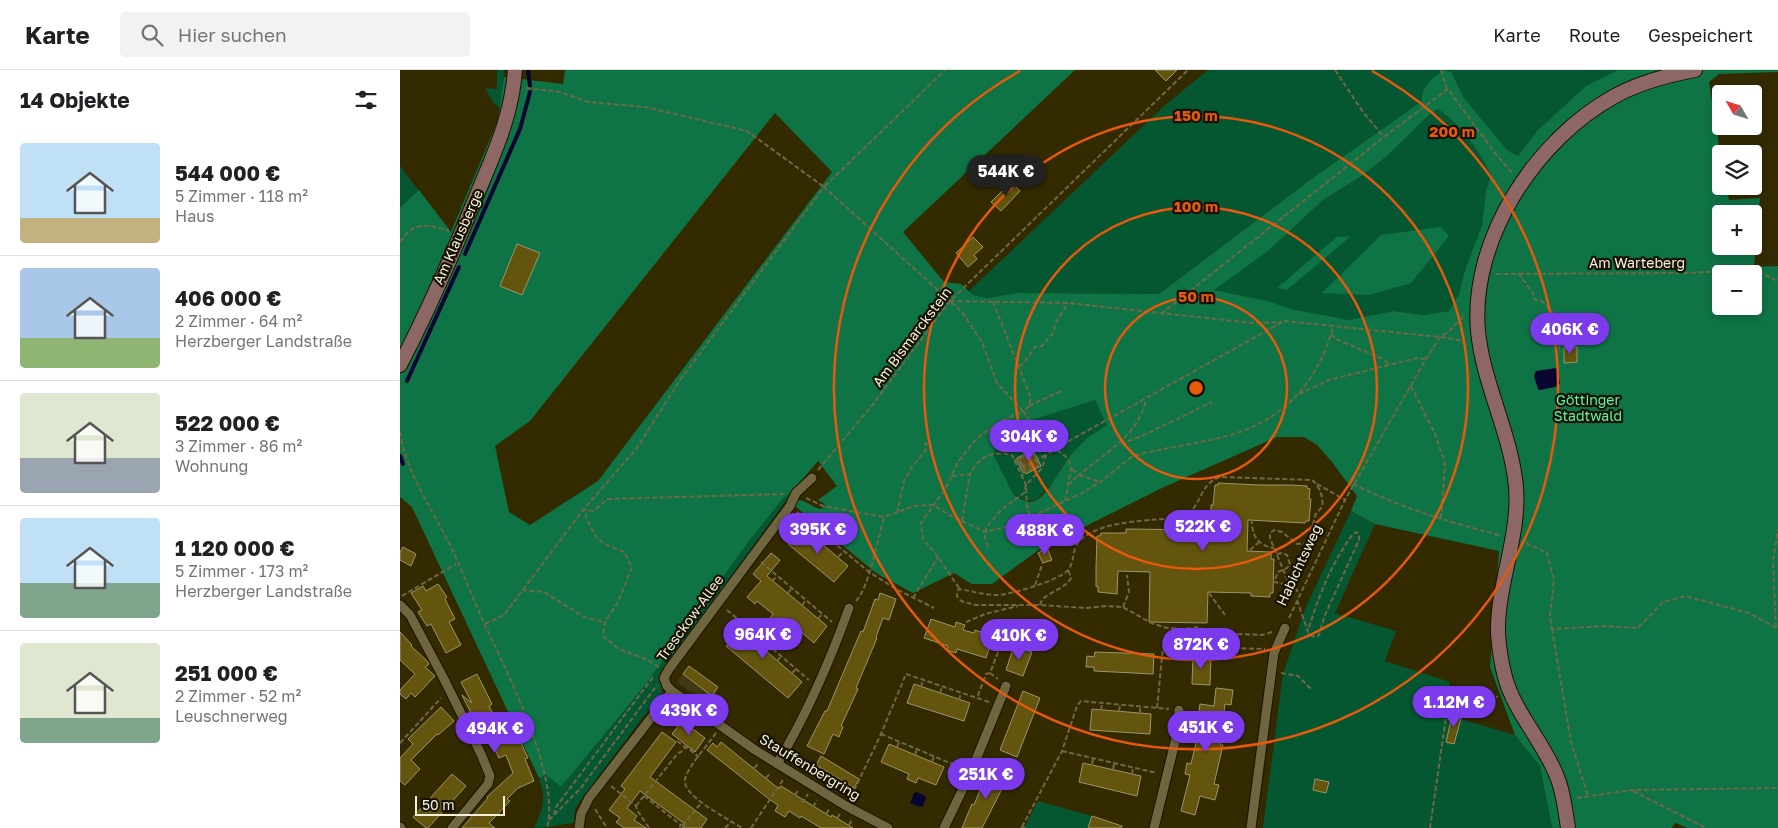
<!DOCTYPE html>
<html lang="de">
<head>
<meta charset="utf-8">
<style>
  :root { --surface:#fff; --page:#f2f2f2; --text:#202124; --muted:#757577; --line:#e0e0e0; --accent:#7c3aed }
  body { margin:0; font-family:"Golos Text",sans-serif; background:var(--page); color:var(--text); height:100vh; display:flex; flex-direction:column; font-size:19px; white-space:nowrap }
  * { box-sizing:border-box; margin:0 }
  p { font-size:16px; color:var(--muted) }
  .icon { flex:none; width:28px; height:28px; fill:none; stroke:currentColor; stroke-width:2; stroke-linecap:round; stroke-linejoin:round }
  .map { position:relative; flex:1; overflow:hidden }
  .drawer { display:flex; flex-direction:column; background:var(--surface); width:400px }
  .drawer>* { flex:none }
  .needle { width:32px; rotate:309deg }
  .tools { position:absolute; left:1312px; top:15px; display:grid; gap:10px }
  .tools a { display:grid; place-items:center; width:50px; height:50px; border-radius:5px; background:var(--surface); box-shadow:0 2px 8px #0003; font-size:25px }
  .scale { position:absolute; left:15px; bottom:12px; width:90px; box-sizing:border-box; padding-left:5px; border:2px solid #f5f0da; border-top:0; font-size:14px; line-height:18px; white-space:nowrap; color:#f5f0da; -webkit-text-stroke:4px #171304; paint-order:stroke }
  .price { position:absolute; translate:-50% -42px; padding:0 11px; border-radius:18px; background:var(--accent); color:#fff; font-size:16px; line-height:32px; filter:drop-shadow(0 1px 2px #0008) }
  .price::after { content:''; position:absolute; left:50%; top:30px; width:15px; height:11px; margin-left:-8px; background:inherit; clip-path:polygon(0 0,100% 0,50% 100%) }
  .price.active { background:#222; color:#fff }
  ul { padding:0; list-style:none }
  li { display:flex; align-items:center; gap:15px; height:125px; padding:0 20px }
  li+li { border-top:1px solid var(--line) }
  li span { display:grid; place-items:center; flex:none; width:140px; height:100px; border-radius:5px; color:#555 }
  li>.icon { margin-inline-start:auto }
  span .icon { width:60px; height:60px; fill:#fffc; stroke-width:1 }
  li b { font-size:21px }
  h2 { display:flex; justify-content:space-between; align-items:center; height:60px; padding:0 20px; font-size:21px }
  header { display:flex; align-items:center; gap:30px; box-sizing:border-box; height:70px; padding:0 25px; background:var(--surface); border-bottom:1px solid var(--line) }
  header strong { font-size:24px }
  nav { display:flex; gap:28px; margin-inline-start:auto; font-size:18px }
  .search { width:350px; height:45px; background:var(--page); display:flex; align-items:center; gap:12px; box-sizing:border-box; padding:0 18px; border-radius:5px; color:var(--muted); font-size:19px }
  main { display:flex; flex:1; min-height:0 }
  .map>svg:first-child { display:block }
  .built { fill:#403812 }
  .green { fill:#055732 }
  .forest { fill:#0f7445; fill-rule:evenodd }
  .water { fill:#080532 }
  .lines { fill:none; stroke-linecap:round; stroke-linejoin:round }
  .stream { stroke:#080532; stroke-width:4 }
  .building { fill:#63540e; stroke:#9e946a }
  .street-casing { stroke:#191200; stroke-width:11 }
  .secondary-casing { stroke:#191200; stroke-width:16 }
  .path { stroke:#706844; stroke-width:2; stroke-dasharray:5 2.5; stroke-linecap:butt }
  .street { stroke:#6f653e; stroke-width:9 }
  .secondary { stroke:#8c6763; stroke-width:14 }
  .ring { fill:none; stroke:#e8590c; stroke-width:2.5 }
  .labels { text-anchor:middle; stroke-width:4.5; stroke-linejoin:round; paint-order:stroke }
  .street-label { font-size:14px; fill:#f5f0da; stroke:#171304 }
  .park-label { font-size:14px; fill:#5df4a2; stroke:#171304 }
  .centre { fill:#e8590c; stroke:#171304; stroke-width:2.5 }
  .ring-label { font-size:15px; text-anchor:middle; font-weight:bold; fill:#e8590c; stroke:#171304; stroke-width:4.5; stroke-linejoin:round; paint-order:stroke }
</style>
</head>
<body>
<header>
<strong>Karte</strong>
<div class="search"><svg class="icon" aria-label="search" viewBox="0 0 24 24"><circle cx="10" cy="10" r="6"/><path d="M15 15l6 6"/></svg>Hier suchen</div>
<nav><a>Karte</a><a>Route</a><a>Gespeichert</a></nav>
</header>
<main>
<section class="drawer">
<h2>14 Objekte<svg class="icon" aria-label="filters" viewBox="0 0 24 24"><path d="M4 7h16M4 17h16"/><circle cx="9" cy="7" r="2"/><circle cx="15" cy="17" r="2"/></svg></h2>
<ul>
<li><span style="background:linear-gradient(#bfe0f5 75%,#c2b280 0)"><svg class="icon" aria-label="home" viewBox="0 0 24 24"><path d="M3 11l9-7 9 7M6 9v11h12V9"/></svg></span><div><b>544 000 €</b><p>5 Zimmer · 118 m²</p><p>Haus</p></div></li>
<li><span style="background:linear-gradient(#a9c7e8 70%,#8fb573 0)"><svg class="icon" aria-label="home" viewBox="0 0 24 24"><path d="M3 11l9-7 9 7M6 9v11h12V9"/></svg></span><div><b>406 000 €</b><p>2 Zimmer · 64 m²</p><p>Herzberger Landstraße</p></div></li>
<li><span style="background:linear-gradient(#dfe7d0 65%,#9aa5b1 0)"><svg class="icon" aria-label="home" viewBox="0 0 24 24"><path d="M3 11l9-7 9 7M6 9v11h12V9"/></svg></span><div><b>522 000 €</b><p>3 Zimmer · 86 m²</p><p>Wohnung</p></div></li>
<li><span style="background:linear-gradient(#bfe0f5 65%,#7fa58c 0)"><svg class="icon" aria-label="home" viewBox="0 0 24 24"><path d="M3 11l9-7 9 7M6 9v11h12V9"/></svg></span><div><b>1 120 000 €</b><p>5 Zimmer · 173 m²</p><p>Herzberger Landstraße</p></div></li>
<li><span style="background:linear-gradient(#dfe7d0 75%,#7fa58c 0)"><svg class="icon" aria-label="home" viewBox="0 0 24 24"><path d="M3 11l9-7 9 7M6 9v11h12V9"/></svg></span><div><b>251 000 €</b><p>2 Zimmer · 52 m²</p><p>Leuschnerweg</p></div></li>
</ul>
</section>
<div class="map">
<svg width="1378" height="758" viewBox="0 0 1378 758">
  <rect width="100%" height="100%" fill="#332a00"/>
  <path class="built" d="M289 596 318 617 306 634 277 612Z
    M421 686 459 709 449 727 410 705Z"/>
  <path class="green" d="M97 0H104L101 38 94 34 85 18 97 19Z
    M808 0H1218L1186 17 1137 61 1118 86 1108 81 1064 28 1057 15 1022 31 910 110 759 224 617 223 587 228 573 225 568 222 764 36Z
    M1038 39C1061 55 1079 80 1091 104L1086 121 1082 155 1064 203 1059 224 1049 241 1024 245 993 241 949 250 892 239 868 231 813 220 867 182 923 130 963 105 987 86 1031 43Z
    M0 96 40 149 0 192Z
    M695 330 708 355 683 371 662 397 655 410 635 431 622 429 613 424 594 386 596 374 602 365 614 356Z
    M396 417 263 600 261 607 262 622 180 731 175 740 174 753C162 754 147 758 134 758 144 736 146 731 139 708L146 705 161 717 246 614 349 471 381 431Z
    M951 441 975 454 935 543 996 561 985 591 1050 612 1044 644 1115 665 1140 696 1152 758H863L883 604 905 539Z
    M638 731 692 746 688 758H624Z"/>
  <path class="forest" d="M165 0H675L503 162 544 212 561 214 573 225 587 228 617 223 759 224 910 110 1022 31C1022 16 1032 8 1044 0L1051 2 1064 28 1108 81 1118 86 1137 61 1186 16 1218 0H1378V2L1319 4 1309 12 1321 87V116H1326L1329 130 1360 128 1354 197 1378 196V758H1287L1276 753 1271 758H1152L1140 696 1115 665 1090 597 1099 481 975 454 951 441 957 426 932 392 917 375 904 367H877L764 417 640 479 592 514H572L554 503 513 523 476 503 395 436 399 430C408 431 414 439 422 439L425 434 418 430 437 416 418 391 396 417 381 431 349 471 246 614 161 717 146 705 139 708 12 437 0 427V138L19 120 51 162 98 50 104 7 163 14ZM1038 39C1061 55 1079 80 1091 105L1086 121 1082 155 1064 203 1059 224 1049 241 1024 245 993 241 949 250 892 239 868 231 814 220 867 182 923 130 963 105 987 86 1031 43ZM375 43 432 102 198 411 130 455 109 442 95 376 130 351ZM1321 144H1354V176H1321ZM1321 204H1354V236H1321ZM695 330 707 355C699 361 688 366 682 373 675 380 667 389 662 398 656 407 646 426 635 431 628 434 618 428 613 424L594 386 596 374 602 365 614 356Z
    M1041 157 1049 166 1011 213 969 225 922 223 981 165Z
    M951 166 887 220 877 218 937 167Z"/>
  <path class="water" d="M1156 298 1158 299 1160 314 1155 317 1140 320 1138 319 1134 306 1136 301Z
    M517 722 525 726 526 728 523 736 520 737 510 733 514 723Z"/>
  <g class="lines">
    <path class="stream" d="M128 0 130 16
      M65 184 120 59 130 22
      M7 311 59 197
      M0 386 3 394"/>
  </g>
  <path class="building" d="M755 0H777L766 11Z
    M611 112 620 121 601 141 591 132Z
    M573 167 583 177 574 185 577 189 568 197 556 183Z
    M117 174 140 183 122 225 100 216Z
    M1177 277V292L1164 293V278Z
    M633 380 641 396 626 404 625 402 623 403 617 391V388Z
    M818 413 860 415H892L907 416V418L910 419 909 429H911L909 451H906L905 453 848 450 847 481 871 482V489H874L873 523H870V527L851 526V523L808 522 807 553 749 552 750 502 718 501 717 524 698 522V516L696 517V498L697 466H700L701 463H726V459L810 460 811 435H813L815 415H818Z
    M402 457 448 496 434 512 388 474Z
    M3 477 16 484 11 496 0 490V482Z
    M647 478 652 490 643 493 638 483Z
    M371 483 380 490 367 506 427 556 414 573 392 554 389 557 380 550 377 553 370 548 373 544 357 531 355 534 347 527 361 511 353 504Z
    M38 514 47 527 45 529 55 549 49 552 61 575 46 583 31 554 27 556 18 542 22 540 11 523 23 516 26 521Z
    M480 523 496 529 489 550 483 548 476 567 477 568 456 618 458 619 441 656 443 657 439 667 433 664 424 684 407 676 425 641H427L461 561 463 562 475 529 478 530Z
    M531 549 555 557 556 552 565 555 563 560 574 563 575 560 593 566 586 588 557 579 556 583 547 580 548 576 524 568Z
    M356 553 367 563 358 574 402 612 388 628 326 576 340 559 347 565Z
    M0 562 12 575 11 576 28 592 29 594 25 597 35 606 15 627 11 623 6 629 0 624V620L15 604 0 590Z
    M614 576 632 582 623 606 606 600Z
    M695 582 754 584 753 604 694 601V597H686L687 586 694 587Z
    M793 586 811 587 810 615 792 614Z
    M289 596 318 617 312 626 283 604Z
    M77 604 92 634 89 636 105 667 116 662 128 688 125 689 134 711 118 718 107 729 110 731 89 753 95 758H62L88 728 87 727 113 703 106 685 99 688 89 666 84 669 62 625 72 633 61 612Z
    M514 614 570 633 564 651 507 633Z
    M1052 617 1062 620 1057 636 1038 630 1042 618 1050 621Z
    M816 618 833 620 831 635 825 634 820 675H823L814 714 819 715 815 730 800 726 795 745 781 741 790 705 785 704 787 693 791 694 800 656H797L800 634 814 636Z
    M623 621 640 628 617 687 600 680Z
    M41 637 54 651 38 665 37 664 11 690 20 699 5 715 0 711V688L13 674 8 669Z
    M692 639 751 644 750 664 690 660Z
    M1053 641 1062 645 1054 674 1046 672Z
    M282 651 305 668 295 682 272 664Z
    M262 662 276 672 250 707 307 749 301 758H282L285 754 240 721 227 738 237 746 234 750 246 758H224L216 752 220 748 209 740 225 719 221 716Z
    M321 672 379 719 381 716 431 747 432 745 453 758H421L401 746 400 748 389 741 385 747 375 741 378 735 369 729 307 680 313 673 317 677Z
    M489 674 544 697 536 715 518 708 516 713 507 709 509 704 481 692Z
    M421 686 459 709 454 718 416 695Z
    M683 693 741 706 737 726 679 712Z
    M593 699 610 706 606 716 604 715 582 758H562L572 734 574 735 580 720 582 721Z
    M52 704 66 716 28 758H26L13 747Z
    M915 709 929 712 926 723 913 720Z
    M692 746 722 756V758H688Z"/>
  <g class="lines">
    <defs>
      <path id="street" d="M412 408 396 423 390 436 269 599 264 608 267 616 272 621 355 680 446 736 488 758
        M0 535 10 545 44 609 81 684 90 706 88 714 52 758
        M377 694C406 646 430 591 449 538
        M0 757 1 758
        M179 758 181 744 189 728 272 621
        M544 758 571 702 606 616
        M754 758 776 668 779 640
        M851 758 874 583 885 558"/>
      <path id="secondary" d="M0 295C28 241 53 184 76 127 93 86 112 46 115 0
        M1168 758C1165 739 1163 719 1155 702 1141 669 1114 641 1105 607 1101 592 1099 578 1098 563 1097 514 1120 467 1116 417 1111 363 1083 314 1078 261 1070 169 1136 69 1215 26 1240 12 1268 5 1295 0"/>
    </defs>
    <use href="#street" class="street-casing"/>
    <use href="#secondary" class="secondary-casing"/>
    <path class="path" d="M935 0 963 42 984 67
      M1041 0 1047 19
      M126 18 160 22 188 32 245 37 347 61 424 117 545 0
      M0 172C14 151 27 154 49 161
      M1118 203 1133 223 1135 230 1142 231C1161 250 1160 253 1159 279
      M1096 204 1281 203 1335 201 1358 202 1378 211
      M550 231 668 233 853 253 881 252
      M761 244 984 67 1048 19 1095 83 1113 104
      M931 264 936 269 983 289 990 295
      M619 296 623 294 635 277 642 276 654 262 655 254 668 233
      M1011 316 1036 366 1045 394 1041 449
      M899 324 929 310 1017 288 1026 289
      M629 336 661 321
      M0 362C5 399 32 440 49 473 62 499 72 527 84 553 106 600 161 708 147 758
      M721 374 744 365 812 332
      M633 382 639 396 626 402 619 389Z
      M626 386 632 399
      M614 391 617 389 624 403 625 404 622 406
      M621 397 646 385
      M672 399 679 405C705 383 738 366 746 330
      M418 400 474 333 550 231 788 0
      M552 406 570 404C579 387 592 380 612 385L626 415 627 437 631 447
      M917 414 945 430
      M953 414C1002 438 1048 452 1099 465
      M668 415 679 405 700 412
      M406 428 423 436 484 447 514 436 533 435 553 447 585 462 602 458 631 447 682 423 700 412 730 388 737 385C767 377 798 374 827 366 883 351 918 312 933 257
      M397 442 469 502 496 519 534 538
      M497 443 504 411 512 397 526 380 525 374 531 373
      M852 449C851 465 858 476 874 478
      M562 451 570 404
      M410 463 415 457
      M1126 473 1147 483 1154 510 1150 545 1152 559 1204 556 1238 558 1263 532 1285 526 1349 543 1378 559
      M424 476 430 469
      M588 477 585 467 586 458 601 440 624 423 626 415 642 398 646 385 669 371 884 251 1040 267 1059 270 1067 275
      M850 480 859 472
      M877 484 882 483 887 485 890 494 887 498 878 502 874 512 891 515
      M438 487 444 481
      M361 492 432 552
      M372 511 377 506
      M635 515 643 492
      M559 518 538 487 523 469 521 453 546 418 558 392 572 374 580 366 600 352 623 341 644 370 665 386 669 391 671 398 665 431
      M122 520 144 522 184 547 204 552
      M388 523 392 518
      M809 523 825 545
      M2 526 56 494
      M513 528 538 487
      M897 530 908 562 910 565 915 567 919 565 925 545 959 470V465L957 462 953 464C930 496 920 523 908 560
      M456 531C469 518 478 467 484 448
      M402 535 406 530
      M640 535C643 522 664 521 671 508L668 499
      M723 537 729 522 727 505
      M327 540 409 610
      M889 548 945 430 1026 289 1040 267 1048 262 1065 245
      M418 549 422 544
      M566 552 585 544 618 536
      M85 554 104 545 183 440 237 378 280 310 424 117 562 242 582 272 597 313 623 341 629 336 631 328 593 232
      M1376 558 1373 492 1378 459
      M1152 559 1171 672 1188 726
      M872 562 862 565 817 563 797 557 784 559 767 558 751 553 723 537 706 536 686 538 640 535H575L561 531 557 526V522L559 519C572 521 584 525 597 525 610 525 660 510 668 500 677 488 669 479 684 467 707 450 753 450 781 448 802 441 798 412 821 407L912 410C919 415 924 428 922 436 921 440 916 442 915 446 912 457 913 463 906 473L897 474 882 462 874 460 870 463V468L887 509 899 523
      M347 565 351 561
      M774 576 865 579
      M786 576 787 566 803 560
      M362 578 366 573
      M377 591 381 586
      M259 597 248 590 219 579 203 566 205 552 219 530 232 497 224 482C193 470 197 470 183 440L193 441 208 429 384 424
      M392 603 396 599
      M590 603 598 609
      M881 603 898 606 912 620
      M521 617 523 610
      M540 623 542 617
      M1089 624 1098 627
      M559 630 561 623
      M589 632 577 628 586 604 590 603 605 564
      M757 638 763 576
      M701 640 702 634
      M719 641 720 635
      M740 643V636
      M316 663C307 676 289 695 285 709 281 726 329 749 342 758
      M481 664 562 698
      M277 671 285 677
      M0 673 41 628
      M497 677 499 672
      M662 681 757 703
      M515 685 517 679
      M532 692 534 686
      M692 694 693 689
      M354 698 358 694
      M713 699 714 694
      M732 704 733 698
      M366 708 371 702
      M211 716 236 736 237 740 249 758
      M1233 721 1306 758
      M395 725 399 719
      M244 726 281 755 279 758
      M451 727 481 664 506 604 577 628
      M1177 728 1231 720 1378 718
      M402 733 408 724
      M236 736 278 683 281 682 286 677 299 687
      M413 737 417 730
      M195 739 207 758
      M426 744 430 738
      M154 745 156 737 253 607
      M437 748 440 744
      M149 750 180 719 257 615
      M282 755 284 754 302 732
      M449 755 452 750
      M622 757 662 681 677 636 681 631 769 639
      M325 758 332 751
      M351 758 383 710
      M621 758 622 757 626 758
      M1030 758 1046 647"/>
    <use href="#street" class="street"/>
    <use href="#secondary" class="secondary"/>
  </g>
  <g class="ring">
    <circle cx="796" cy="318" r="91"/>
    <circle cx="796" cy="318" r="181"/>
    <circle cx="796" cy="318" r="272"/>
    <path d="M972 1A362 362 0 1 1 620 1"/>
  </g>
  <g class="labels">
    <g class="street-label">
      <text transform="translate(58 167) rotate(-66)" y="5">Am Klausberge</text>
      <text x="1237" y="198">Am Warteberg</text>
      <text transform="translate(512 267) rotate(-53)" y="5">Am Bismarckstein</text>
      <text transform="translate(899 495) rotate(-65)" y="5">Habichtsweg</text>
      <text transform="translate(290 548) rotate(-54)" y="5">Tresckow-Allee</text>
      <text transform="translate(410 697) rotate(31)" y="5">Stauffenbergring</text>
    </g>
    <g class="park-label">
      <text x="1188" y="335">Göttinger<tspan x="1188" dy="16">Stadtwald</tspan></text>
    </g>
  </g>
  <circle cx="796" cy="318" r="8" class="centre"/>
  <g class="ring-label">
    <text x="796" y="51">150 m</text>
    <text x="1052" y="67">200 m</text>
    <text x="796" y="142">100 m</text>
    <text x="796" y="232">50 m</text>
  </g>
</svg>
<div class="tools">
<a><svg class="needle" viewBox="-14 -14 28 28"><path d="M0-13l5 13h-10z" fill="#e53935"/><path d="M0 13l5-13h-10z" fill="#757577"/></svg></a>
<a><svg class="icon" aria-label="layers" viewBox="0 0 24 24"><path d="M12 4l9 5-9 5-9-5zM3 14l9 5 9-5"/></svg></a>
<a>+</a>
<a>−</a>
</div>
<div class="scale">50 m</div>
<b class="price active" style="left:606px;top:127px">544K €</b>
<b class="price" style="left:1170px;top:285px">406K €</b>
<b class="price" style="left:629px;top:392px">304K €</b>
<b class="price" style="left:803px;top:482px">522K €</b>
<b class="price" style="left:418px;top:485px">395K €</b>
<b class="price" style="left:645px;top:486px">488K €</b>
<b class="price" style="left:363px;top:590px">964K €</b>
<b class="price" style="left:619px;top:591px">410K €</b>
<b class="price" style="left:801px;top:600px">872K €</b>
<b class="price" style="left:1054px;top:658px">1.12M €</b>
<b class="price" style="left:289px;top:666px">439K €</b>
<b class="price" style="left:806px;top:683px">451K €</b>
<b class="price" style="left:95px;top:684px">494K €</b>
<b class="price" style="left:586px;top:730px">251K €</b>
</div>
</main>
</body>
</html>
